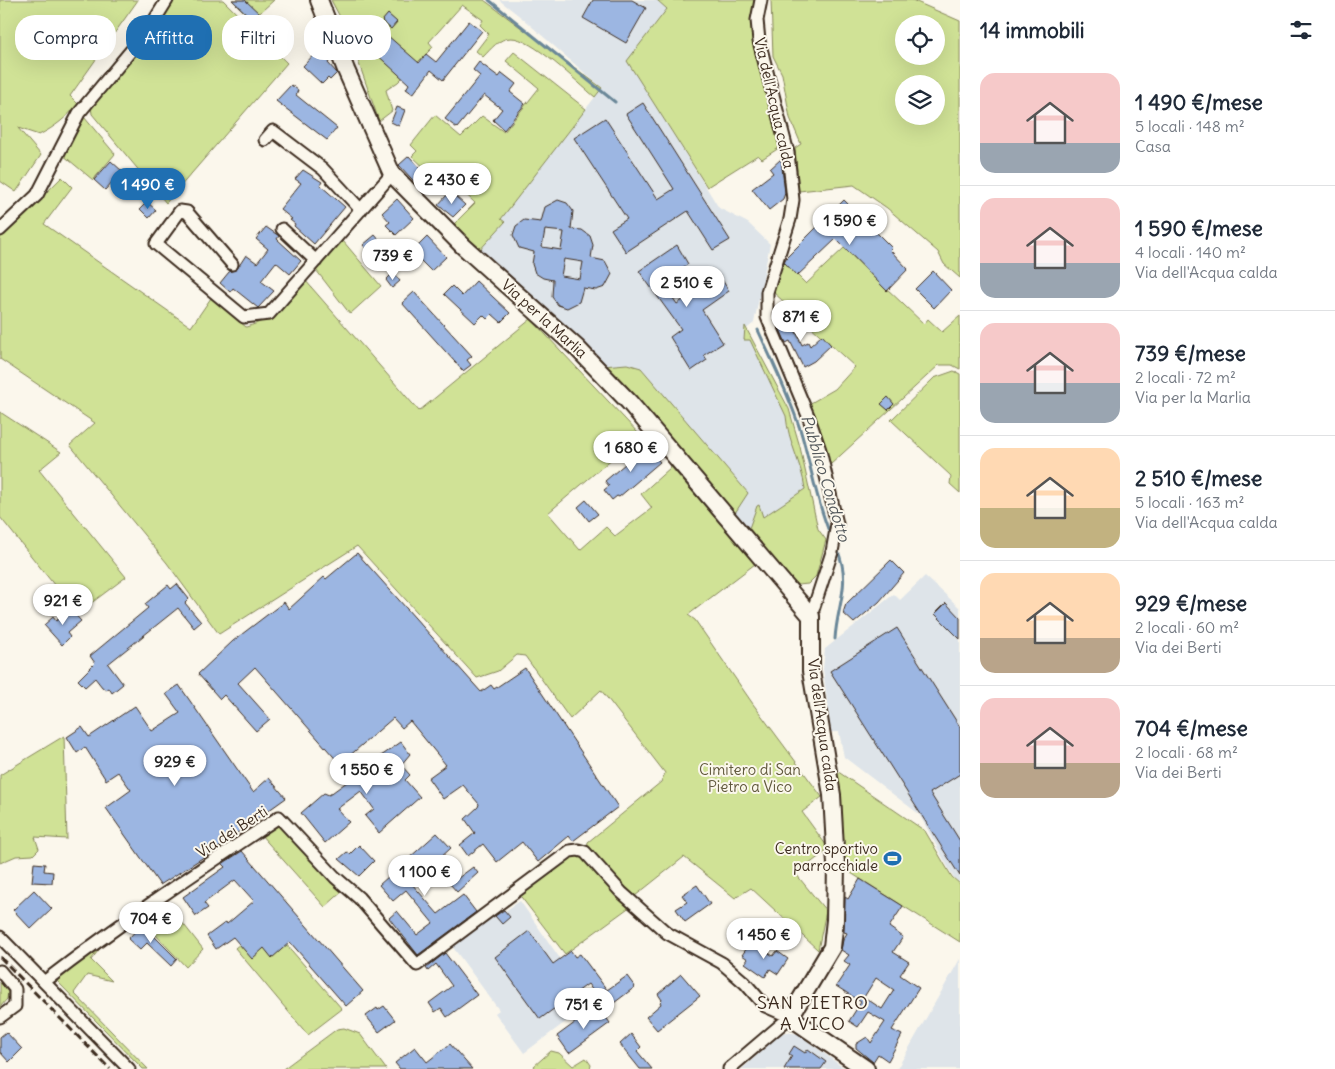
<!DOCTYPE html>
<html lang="it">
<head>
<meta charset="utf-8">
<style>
  :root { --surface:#fff; --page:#f6f6f7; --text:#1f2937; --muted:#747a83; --line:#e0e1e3; --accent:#1f6fb2 }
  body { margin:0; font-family:Delius,sans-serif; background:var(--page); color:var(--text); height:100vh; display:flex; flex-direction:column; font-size:19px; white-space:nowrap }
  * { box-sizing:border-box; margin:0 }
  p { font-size:16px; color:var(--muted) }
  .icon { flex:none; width:28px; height:28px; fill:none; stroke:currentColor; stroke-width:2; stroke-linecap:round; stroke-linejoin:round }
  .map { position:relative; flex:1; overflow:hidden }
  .side { display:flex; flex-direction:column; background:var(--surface); width:375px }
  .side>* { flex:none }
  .banner { position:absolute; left:15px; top:15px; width:475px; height:45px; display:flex; gap:10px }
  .tools { position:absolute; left:895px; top:15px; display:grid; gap:10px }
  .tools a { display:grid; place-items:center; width:50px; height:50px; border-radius:50%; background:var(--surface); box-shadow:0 5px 20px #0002; font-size:25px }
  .price { position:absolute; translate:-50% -42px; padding:0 11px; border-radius:18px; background:#fff; color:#222; font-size:16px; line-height:32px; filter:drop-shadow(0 1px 2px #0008) }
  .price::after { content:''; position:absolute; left:50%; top:30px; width:15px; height:11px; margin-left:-8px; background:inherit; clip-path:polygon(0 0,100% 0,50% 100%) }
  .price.on { background:var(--accent); color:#fff }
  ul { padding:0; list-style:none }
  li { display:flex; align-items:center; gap:15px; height:125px; padding:0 20px }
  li+li { border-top:1px solid var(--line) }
  li span { display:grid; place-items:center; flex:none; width:140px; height:100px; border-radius:15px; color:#555 }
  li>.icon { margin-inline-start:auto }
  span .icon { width:60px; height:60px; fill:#fffc; stroke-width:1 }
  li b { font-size:21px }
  h2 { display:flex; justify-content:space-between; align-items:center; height:60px; padding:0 20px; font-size:21px }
  .pill { padding:0 18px; border-radius:20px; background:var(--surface); box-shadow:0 5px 20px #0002; font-size:18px; line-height:45px }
  .pill.on { background:var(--accent); color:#fff }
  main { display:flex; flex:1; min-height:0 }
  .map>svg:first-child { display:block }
  .built { fill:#dee4e9 }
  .green { fill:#d0e296; stroke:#86865a; fill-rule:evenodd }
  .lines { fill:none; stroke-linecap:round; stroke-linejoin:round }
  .stream { stroke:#6a8798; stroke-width:3 }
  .building { fill:#9cb6e2; stroke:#3b2a1e; fill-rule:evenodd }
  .street-casing { stroke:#3b2a1e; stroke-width:15 }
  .secondary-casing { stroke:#3b2a1e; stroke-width:20 }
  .street { stroke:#fbf7ec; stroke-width:11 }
  .secondary { stroke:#fbf7ec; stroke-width:16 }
  .rail { stroke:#3b2a1e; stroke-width:3; stroke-dasharray:8 4; stroke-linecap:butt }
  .labels { text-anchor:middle; stroke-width:4; stroke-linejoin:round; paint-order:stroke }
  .street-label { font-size:15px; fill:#3b2a1e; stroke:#fbf7ec }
  .park-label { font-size:15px; fill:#60583c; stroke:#fbf7ec }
  .poi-label { font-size:15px; fill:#3b2a1e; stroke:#fbf7ec; text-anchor:end }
  .water-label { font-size:16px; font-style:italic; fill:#53585b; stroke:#fbf7ec }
  .quarter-label { font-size:18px; letter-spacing:1px; fill:#3b2a1e; stroke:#fbf7ec }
</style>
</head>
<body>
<main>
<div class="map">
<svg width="960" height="1069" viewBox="0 0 960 1069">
  <rect width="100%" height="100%" fill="#fbf7ec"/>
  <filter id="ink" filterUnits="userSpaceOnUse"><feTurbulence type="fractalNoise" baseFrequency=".02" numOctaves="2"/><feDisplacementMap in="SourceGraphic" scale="10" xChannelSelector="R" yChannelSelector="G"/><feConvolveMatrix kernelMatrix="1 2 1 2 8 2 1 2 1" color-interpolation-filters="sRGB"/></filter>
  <g filter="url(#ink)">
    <path class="built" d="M499 0H657L667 9 628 61 719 208 748 223 770 244 754 323 745 330 744 340H750L786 416 787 428 803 473 805 489 763 518 759 505 748 531 735 513 747 492 641 368 627 364 603 366 480 249 504 222 501 219 602 88 522 18Z
      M925 576 960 608V883L954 878 919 814 844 757 839 732H831L823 669 825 649 894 594 900 600Z
      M520 901 591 1003 524 1053 495 1013 499 1010 452 946 503 908 505 911Z
      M960 959V1069H897Z
      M786 1032 798 1034 845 1069H742L779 1035Z"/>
    <path class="green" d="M0 0H138L70 96 78 104C66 118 55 127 39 135L18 128 41 155 16 192 0 181Z
      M174 0H223L287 63 166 203 92 114 91 107 158 28Z
      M232 0H274L252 20Z
      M331 0H484L602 88 595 97C578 83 531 37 511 38 499 38 491 49 483 57L476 51 489 34 480 25 483 20 462 5 429 42 433 47 398 82 386 90 392 111 379 121 348 32Z
      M657 0H755L752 37 779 148 762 159 758 155 707 187 627 61 667 9Z
      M771 0H912L960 21V278L944 264 938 252 887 208 854 185 799 191 795 148 801 144 790 118 782 74 773 56ZM904 24H936V56H904ZM904 84H936V116H904Z
      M514 52 586 109 501 219 505 222 477 253 452 226 475 203 456 185 449 191 412 156 417 151 411 145 435 115 461 137 482 116 504 132 539 88 506 61Z
      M84 117 115 154 93 180 63 155Z
      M62 177 72 187 44 224 191 327 211 298 246 327C275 319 287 302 305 280L419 411 531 319 640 435 548 513 580 550 606 527 615 536 652 508 641 494 671 467 755 564 688 615 695 620 753 704 822 797 802 812 829 849 796 874 826 911 818 950 751 888 735 898 684 857 635 896 587 848 588 842 661 782 665 773 601 690 570 719 525 656 517 655 498 671 477 678 357 546 219 634 167 563 70 445 95 423 0 359V238Z
      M343 241 381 286 350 314 316 270Z
      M844 248 924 324 928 319 942 332 960 316V369L952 365H939L830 465 809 404 835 389 855 367 772 291 781 259 806 284Z
      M745 326 789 409 800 447 818 529 826 540 816 576 808 584 798 585 789 578 748 531 757 506 759 505 763 517 805 489C802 464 788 442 786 416L750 340H744Z
      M627 364 641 368 748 493 735 513 603 366Z
      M954 371 960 374V493L950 484 951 476 891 420 934 378Z
      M0 412 61 452 39 470 126 577 90 604 81 596 71 606 0 517Z
      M64 736 67 839 35 837 39 849 33 855 16 856 0 863V775Z
      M834 769 925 831 952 877 960 884V942L843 868Z
      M279 825 344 890 325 907 260 834 271 827Z
      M583 856 631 906 565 954 518 893 570 857Z
      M163 901 167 903 203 949 186 967 137 915Z
      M267 922 342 1009 308 1035 235 948Z
      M105 942 91 960 112 981 87 975 74 993 148 1069H143L56 980Z
      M0 982 8 992 7 999 0 1007Z
      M344 1028 360 1034 386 1069H283L337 1029Z
      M551 1051 559 1053 573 1066 586 1058 591 1065 590 1069H536L534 1066Z"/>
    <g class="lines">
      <path class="stream" d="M489 0 615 102
        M758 330C773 363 789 395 800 429 811 464 816 502 831 536
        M835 639C837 604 852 584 837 549"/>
    </g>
    <path class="building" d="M232 0H245L277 30 271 37Z
      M593 0H632L646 8 626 43 583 18Z
      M388 14 397 22 391 29 382 21Z
      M469 21 482 31 443 80 431 70 413 94 406 89 409 84 374 52 387 35 419 63 426 54 436 62Z
      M321 47 330 57 331 59 328 63 337 73 330 80 328 78 322 84 303 66Z
      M479 62 499 77 502 73 516 84 510 92 525 104 504 130 493 120 502 109 484 95 457 128 445 119 480 76 473 70Z
      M291 85 298 90 296 95 337 128 327 140 276 101Z
      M643 103 730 240 713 250 688 211 626 252 611 229 627 219 574 138 605 118 658 199 674 189 626 114Z
      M397 107 405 110 399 126 391 122Z
      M409 156 431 180 422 190 399 165Z
      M781 159 785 193 783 199 769 210 752 189 773 173 770 169Z
      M111 161 122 171 105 190 94 180Z
      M303 170 322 182 320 185 345 207 314 244 294 226 295 224 290 220 292 219 280 209 301 183 295 179Z
      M447 195 452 199 455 196 465 205 453 217 438 205Z
      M397 199 414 218 396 235 386 225 390 222 382 213Z
      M558 200 567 203 573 211 571 229 582 230 590 236 593 245 591 258 605 261 612 274 605 287 596 290 583 288 579 302 567 308 558 305 552 297 553 280 543 278 535 273 532 264 534 252 519 248 513 235 516 226 524 220 541 222 545 207ZM545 230 564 232 561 250 542 247ZM564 259 583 262 580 279 561 276Z
      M844 200 892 248 890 250 908 269 887 291 836 239 797 276 784 262 786 258Z
      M147 202 156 210 149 218 140 209Z
      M266 227 279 236 277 239 301 261 290 274 276 262 261 281 274 291 258 308 233 288 230 292 220 283 229 272 237 269 246 255 257 263 268 249 256 239Z
      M375 235 387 249 375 259 363 245Z
      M427 237 446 257 431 271 412 252Z
      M677 245 688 264 662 282 677 304 719 275 729 291 702 310 723 343 704 355 707 360 691 371 670 337 681 329 639 271Z
      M933 271 951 290 934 308 915 289Z
      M393 273 400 281 392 288 386 280Z
      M476 281 510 313 501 322 492 314 487 319 483 315 475 323 444 294 452 286 462 296Z
      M414 292 472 356 467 360 471 365 463 371 402 303Z
      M787 312 802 345 808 342 810 346 822 335 831 345 814 361 803 367 790 341 786 343 775 318Z
      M888 397 894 404 888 410 881 404Z
      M646 446 660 462 619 497 617 496 612 500 604 490 609 486 605 481Z
      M586 500 598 514 589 521 578 507Z
      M357 553 481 692 491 685 494 689 525 668 618 807 573 841 569 836 538 862 522 842 497 862 483 844 468 856 460 845 475 833 465 819 478 807 479 804 463 785 443 799 428 778 446 765 410 721 402 728 393 718 340 764 255 667 238 683 270 719 256 731 224 695 220 699 198 674 233 641 284 602 289 609 324 577 326 579Z
      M891 560 904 573 879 602 854 623 843 613 846 604Z
      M177 584 189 599 185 603 201 622 194 628 178 608 108 664 123 684 112 693 109 688 106 690 102 687 95 678 85 687 78 680 95 663 90 656 148 608 145 604 168 585 171 589Z
      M946 603 960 618V639L935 614Z
      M70 609 81 621 67 633 70 637 62 645 44 625 53 617 56 621Z
      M897 628 960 727V774L930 793 960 841V876L830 671Z
      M179 685 253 792 269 778 286 798 230 838 232 839 160 885 106 808 131 790 118 772 106 780 85 747 77 753 67 737 82 727 89 737 135 706 152 731 180 713 166 694Z
      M401 742 410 754 401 765 410 775 405 780 420 797 379 833 365 816 374 809 361 791 337 809 349 822 325 843 301 813 324 793 329 795 355 776 353 773 372 759 374 760 384 754Z
      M437 833 451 848 412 884 438 914 463 895 476 912 418 955 389 918 397 911 417 935 433 923 406 890 393 901 379 885Z
      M359 845 374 861 359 876 339 859 347 852 350 854Z
      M242 851 363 991 346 1006 290 942 272 958 264 948 252 959 233 937 216 949 207 936 226 922 227 924 254 901 235 880 204 903 208 908 196 916 183 897 225 867 222 864Z
      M34 863 45 864 44 871 53 872 52 883 32 882Z
      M473 867 478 873 457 892 450 884Z
      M860 879 903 906 889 927 903 937 893 952 909 962 900 975 919 988 892 1030 902 1035 888 1061 878 1054 873 1062 856 1048V1044L867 1037 871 1043 885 1022 868 1012 858 1027 849 1021 861 1002 836 986 850 965 844 961 849 955 841 950 843 940 847 933 844 932 845 897 848 899ZM876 978 894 990 882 1009 864 997Z
      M697 885 710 904 685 922 676 909 687 902 682 895Z
      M34 890 52 909 31 929 13 910Z
      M504 910 510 917 502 924 495 916Z
      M142 924 177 959 171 966 147 943 140 950 128 939Z
      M529 931 553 964 571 951 575 957 580 954 607 990 627 976 635 987 606 1009 588 984 540 1019 495 957Z
      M752 941 773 956 777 951 788 959 778 974 770 969 765 977 745 963 748 959 742 955Z
      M445 953 477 995 447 1017 441 1008 435 1012 429 1003 452 986 436 964 428 971 426 968Z
      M681 974 700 996 657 1030 646 1017 661 1004 660 1002 662 1000 658 994Z
      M384 1006 395 1020 379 1032 366 1016 377 1008 378 1010Z
      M598 1006 610 1023 569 1053 557 1036Z
      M6 1032 22 1049 9 1062 0 1052V1037Z
      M631 1034 641 1047 637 1051 652 1069H640L620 1044Z
      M450 1044 472 1069H400L395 1063 415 1047 427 1062Z
      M794 1046 805 1053 808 1049 826 1062 821 1069H784L792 1056 789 1054Z"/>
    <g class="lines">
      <defs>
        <path id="street" d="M761 0 757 20 759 41 788 153 793 200 790 219 767 292V317L809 418 820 450 837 524 832 552 811 616
          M265 140 273 131 323 169 361 210
          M282 229 316 261
          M0 230 37 195 79 113 149 29 167 0
          M232 264 187 212 180 211 156 244 244 317 269 314 392 174
          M0 937 129 1069
          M0 971 15 989V1006L0 1017
          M44 982C120 923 199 870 279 817L335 877 359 898 417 965 570 851 578 850 585 852 621 892 667 933 722 963 745 983 765 1006 790 1017 729 1069"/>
        <path id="secondary" d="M319 0 346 70 392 174 463 246 577 348 629 402 811 616V671L832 795 836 865 835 920 832 947 790 1017 866 1069"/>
      </defs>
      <use href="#street" class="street-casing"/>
      <use href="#secondary" class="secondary-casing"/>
      <use href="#street" class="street"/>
      <use href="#secondary" class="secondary"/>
      <path class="rail" d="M0 957 110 1069"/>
    </g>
  </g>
  <defs>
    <symbol id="stadium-bare" viewBox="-9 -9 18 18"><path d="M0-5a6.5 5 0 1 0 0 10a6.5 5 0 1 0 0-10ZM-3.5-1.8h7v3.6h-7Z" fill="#1f6fb2" stroke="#fbf7ec" stroke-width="2.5" paint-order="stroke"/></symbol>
  </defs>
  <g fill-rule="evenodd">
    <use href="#stadium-bare" x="880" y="846" width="25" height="25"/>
  </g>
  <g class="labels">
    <g class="street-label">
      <text transform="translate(774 103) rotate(77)" y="5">Via dell'Acqua calda</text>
      <text transform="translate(544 319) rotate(42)" y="5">Via per la Marlia</text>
      <text transform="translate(822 725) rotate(82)" y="5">Via dell'Acqua calda</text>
      <text transform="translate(232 832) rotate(-33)" y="5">Via dei Berti</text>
    </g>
    <g class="park-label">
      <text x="750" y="775">Cimitero di San<tspan x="750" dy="17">Pietro a Vico</tspan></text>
    </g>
    <g class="poi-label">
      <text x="878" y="854">Centro sportivo<tspan x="878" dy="17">parrocchiale</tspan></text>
    </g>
    <g class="water-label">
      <text transform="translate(826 478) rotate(73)" y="6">Pubblico Condotto</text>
    </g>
    <g class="quarter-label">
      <text x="813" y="1009">SAN PIETRO<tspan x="813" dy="21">A VICO</tspan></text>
    </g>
  </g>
</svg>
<div class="tools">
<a><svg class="icon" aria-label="locate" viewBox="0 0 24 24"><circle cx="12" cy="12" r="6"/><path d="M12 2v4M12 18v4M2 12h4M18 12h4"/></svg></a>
<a><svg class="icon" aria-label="layers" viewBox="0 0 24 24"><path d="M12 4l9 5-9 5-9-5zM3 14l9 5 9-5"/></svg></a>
</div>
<b class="price" style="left:452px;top:205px">2 430 €</b>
<b class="price on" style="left:148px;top:210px">1 490 €</b>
<b class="price" style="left:850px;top:246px">1 590 €</b>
<b class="price" style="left:393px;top:281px">739 €</b>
<b class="price" style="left:687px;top:308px">2 510 €</b>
<b class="price" style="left:801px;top:342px">871 €</b>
<b class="price" style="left:631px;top:473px">1 680 €</b>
<b class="price" style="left:63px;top:626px">921 €</b>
<b class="price" style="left:175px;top:787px">929 €</b>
<b class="price" style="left:367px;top:795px">1 550 €</b>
<b class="price" style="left:425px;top:897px">1 100 €</b>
<b class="price" style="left:151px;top:944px">704 €</b>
<b class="price" style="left:764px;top:960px">1 450 €</b>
<b class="price" style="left:584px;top:1030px">751 €</b>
<div class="banner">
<a class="pill">Compra</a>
<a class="pill on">Affitta</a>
<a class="pill">Filtri</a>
<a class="pill">Nuovo</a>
</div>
</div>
<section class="side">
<h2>14 immobili<svg class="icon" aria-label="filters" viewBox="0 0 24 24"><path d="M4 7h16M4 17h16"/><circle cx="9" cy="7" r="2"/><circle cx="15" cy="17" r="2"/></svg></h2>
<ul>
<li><span style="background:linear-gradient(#f6c9c9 70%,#9aa5b1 0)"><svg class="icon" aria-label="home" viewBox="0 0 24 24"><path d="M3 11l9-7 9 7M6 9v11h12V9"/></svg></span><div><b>1 490 €/mese</b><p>5 locali · 148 m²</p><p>Casa</p></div></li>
<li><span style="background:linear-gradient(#f6c9c9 65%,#9aa5b1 0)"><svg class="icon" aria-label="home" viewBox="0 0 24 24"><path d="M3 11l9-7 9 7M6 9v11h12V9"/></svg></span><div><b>1 590 €/mese</b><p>4 locali · 140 m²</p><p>Via dell'Acqua calda</p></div></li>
<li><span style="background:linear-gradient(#f6c9c9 60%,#9aa5b1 0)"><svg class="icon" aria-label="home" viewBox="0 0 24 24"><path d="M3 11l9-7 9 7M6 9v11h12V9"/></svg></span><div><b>739 €/mese</b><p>2 locali · 72 m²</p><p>Via per la Marlia</p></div></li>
<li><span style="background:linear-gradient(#ffd9b3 60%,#c2b280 0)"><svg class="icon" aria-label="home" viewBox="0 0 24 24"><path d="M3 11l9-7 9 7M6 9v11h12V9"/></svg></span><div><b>2 510 €/mese</b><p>5 locali · 163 m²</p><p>Via dell'Acqua calda</p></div></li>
<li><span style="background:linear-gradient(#ffd9b3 65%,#b9a48a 0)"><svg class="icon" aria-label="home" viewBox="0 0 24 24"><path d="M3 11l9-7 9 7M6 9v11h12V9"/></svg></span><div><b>929 €/mese</b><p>2 locali · 60 m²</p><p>Via dei Berti</p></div></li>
<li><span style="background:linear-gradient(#f6c9c9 65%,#b9a48a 0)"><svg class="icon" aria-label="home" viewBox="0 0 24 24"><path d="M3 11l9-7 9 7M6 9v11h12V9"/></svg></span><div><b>704 €/mese</b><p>2 locali · 68 m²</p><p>Via dei Berti</p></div></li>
</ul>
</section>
</main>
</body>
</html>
